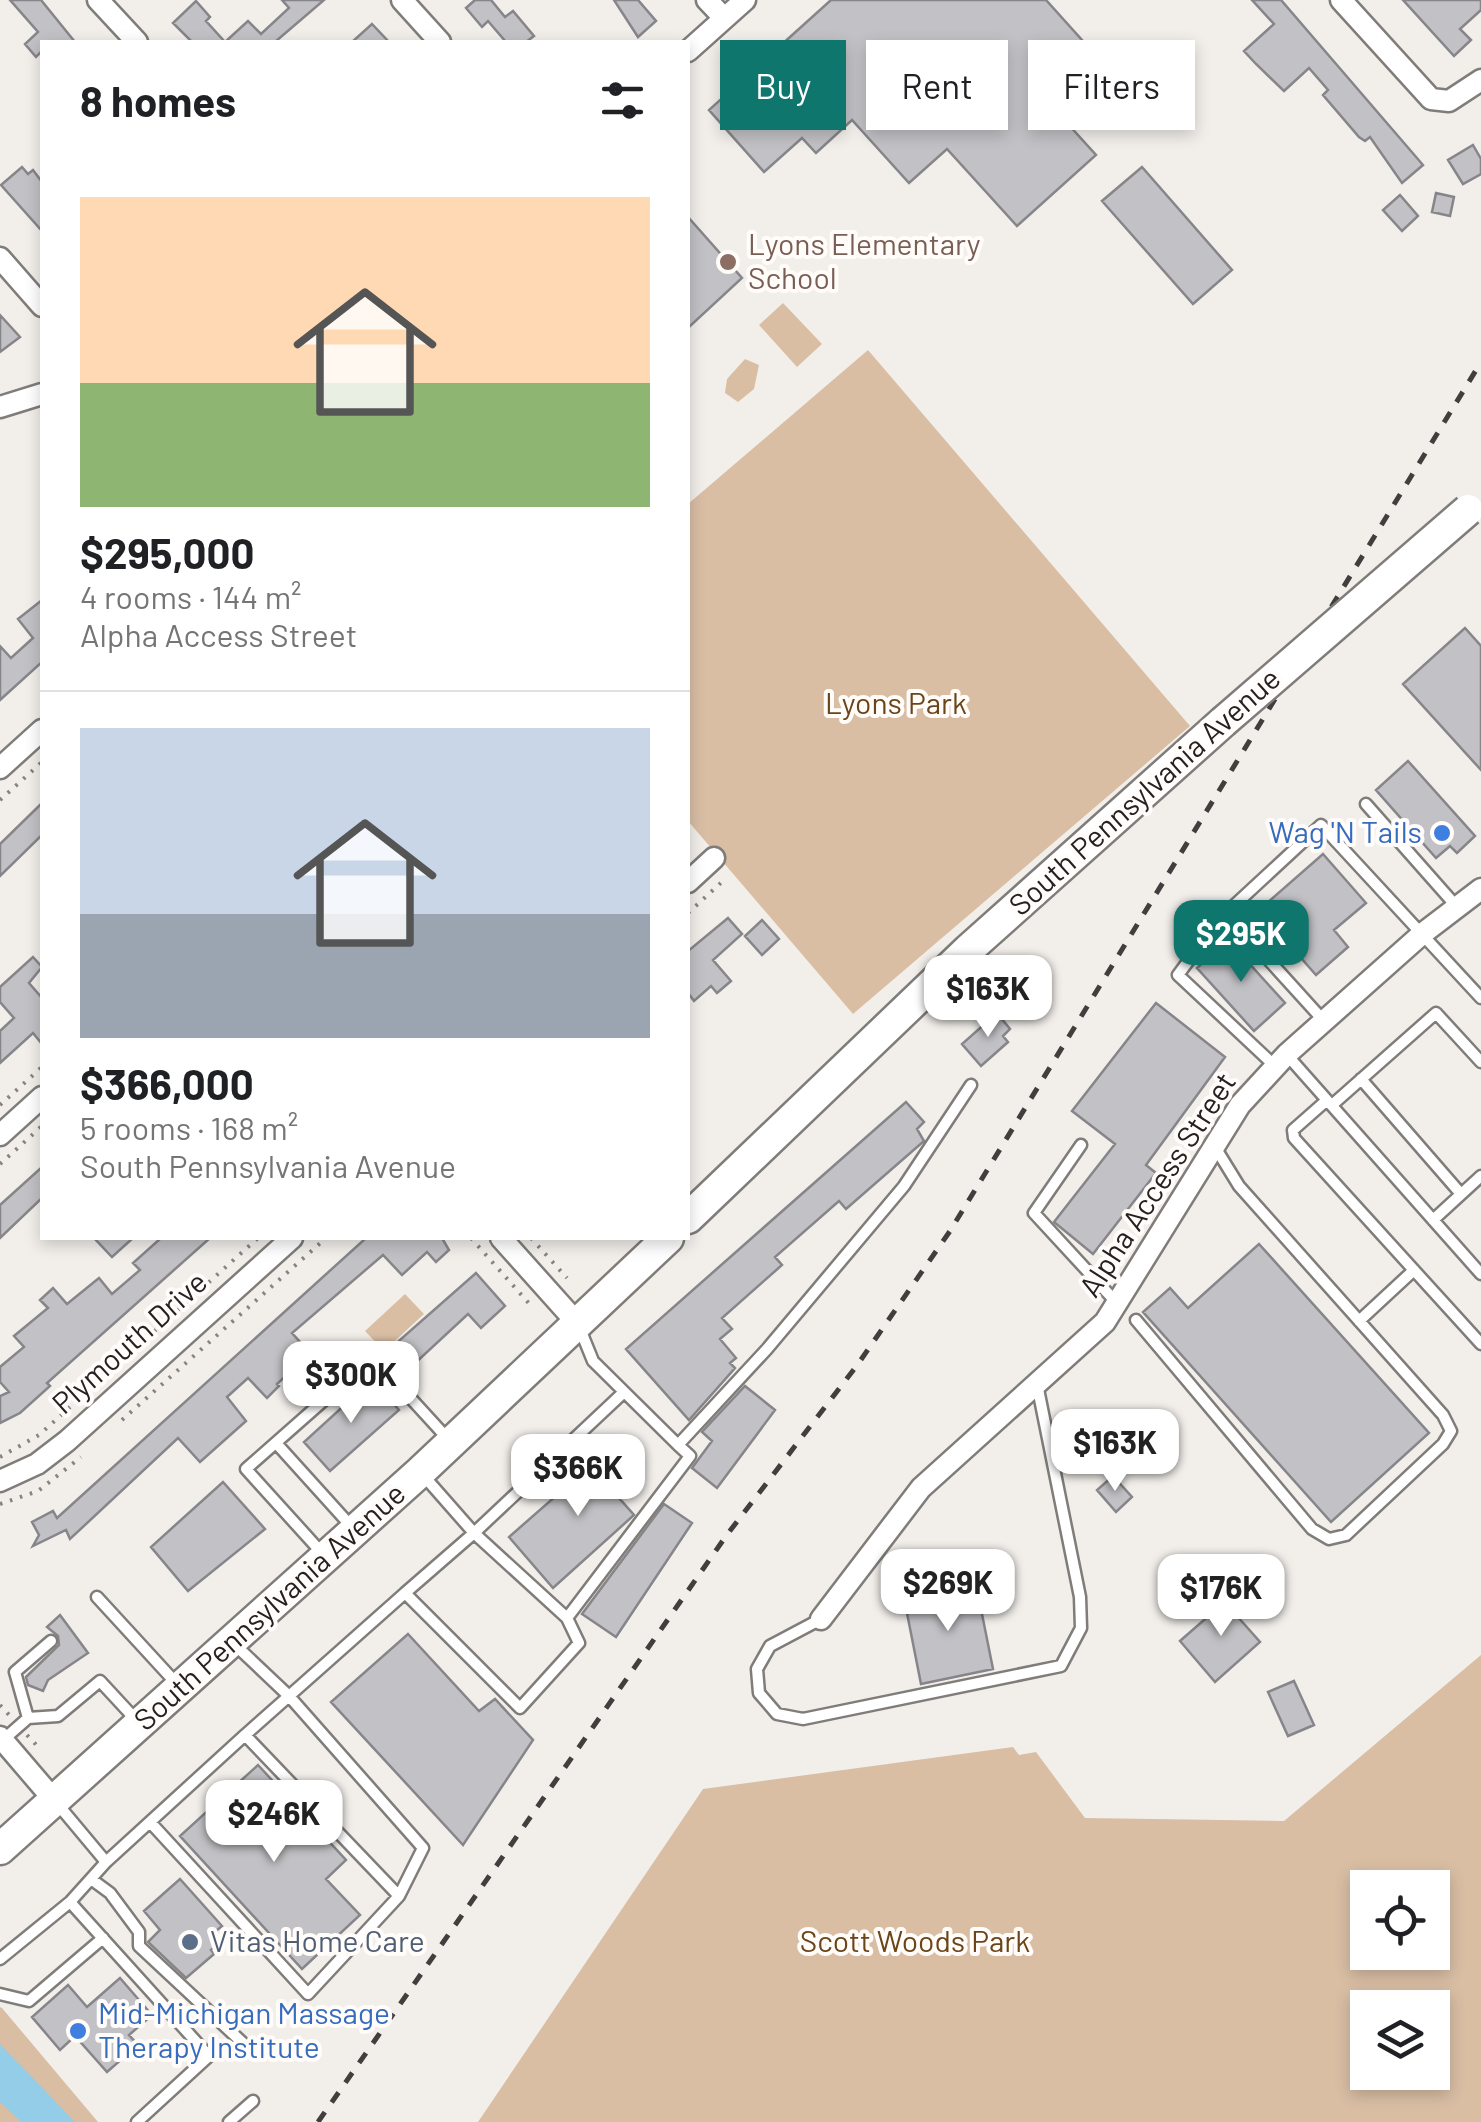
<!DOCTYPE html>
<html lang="en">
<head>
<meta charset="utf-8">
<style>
  :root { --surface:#fff; --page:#f6f6f6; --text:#202124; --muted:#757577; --line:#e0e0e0; --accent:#0f766e }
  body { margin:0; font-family:Barlow,sans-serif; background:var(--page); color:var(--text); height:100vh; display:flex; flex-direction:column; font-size:38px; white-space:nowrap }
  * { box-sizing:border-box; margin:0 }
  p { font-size:32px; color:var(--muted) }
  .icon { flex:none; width:55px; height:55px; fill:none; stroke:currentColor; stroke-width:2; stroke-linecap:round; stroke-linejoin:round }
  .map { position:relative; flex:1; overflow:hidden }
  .details { position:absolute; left:40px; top:40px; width:650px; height:1200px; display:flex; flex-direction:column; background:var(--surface); border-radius:0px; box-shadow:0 5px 15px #0003 }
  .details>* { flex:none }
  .hud { position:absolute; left:720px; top:40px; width:610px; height:90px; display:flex; gap:20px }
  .tools { position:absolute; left:1350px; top:1870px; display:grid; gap:20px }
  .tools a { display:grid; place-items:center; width:100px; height:100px; border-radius:0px; background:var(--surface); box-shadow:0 5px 15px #0003; font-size:50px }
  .price { position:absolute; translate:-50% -85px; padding:0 22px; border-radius:20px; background:#fff; color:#222; font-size:32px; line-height:65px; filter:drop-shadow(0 2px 5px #0008) }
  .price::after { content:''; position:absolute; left:50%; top:60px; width:30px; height:22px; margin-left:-15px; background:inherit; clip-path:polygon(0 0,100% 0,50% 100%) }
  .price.active { background:var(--accent); color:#fff }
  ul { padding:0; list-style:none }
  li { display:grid; align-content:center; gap:20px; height:530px; padding:0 40px }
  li+li { border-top:2px solid var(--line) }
  li span { display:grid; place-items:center; height:310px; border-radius:0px; color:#555 }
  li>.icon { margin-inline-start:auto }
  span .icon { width:180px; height:180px; fill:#fffc; stroke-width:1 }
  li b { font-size:42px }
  h2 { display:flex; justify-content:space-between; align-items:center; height:120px; padding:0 40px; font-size:42px }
  .pill { padding:0 35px; border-radius:0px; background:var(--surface); box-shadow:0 5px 15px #0003; font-size:35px; line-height:90px }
  .pill.active { background:var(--accent); color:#fff }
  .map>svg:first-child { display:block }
  .green { fill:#d9bea4; fill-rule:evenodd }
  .water { fill:#93cde7 }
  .building { fill:#c2c1c5; stroke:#868589; stroke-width:2.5 }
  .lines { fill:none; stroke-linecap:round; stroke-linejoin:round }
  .lane-casing { stroke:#7f7c79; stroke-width:15 }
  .street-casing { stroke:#7f7c79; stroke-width:25 }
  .secondary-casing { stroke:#7f7c79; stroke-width:35 }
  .path { stroke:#868482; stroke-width:4; stroke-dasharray:2.5 8; stroke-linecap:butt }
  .lane { stroke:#fff; stroke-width:10 }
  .street { stroke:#fff; stroke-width:20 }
  .secondary { stroke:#fff; stroke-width:30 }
  .rail { stroke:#413f3e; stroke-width:5; stroke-dasharray:12 12; stroke-linecap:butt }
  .secondary-bridge-casing { stroke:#7f7c79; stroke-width:35; stroke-linecap:butt }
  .secondary-bridge { stroke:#fff; stroke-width:30 }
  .education-dot { fill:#8d6e63; stroke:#fffcfa; stroke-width:4 }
  .shop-dot { fill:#3f7fe0; stroke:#fffcfa; stroke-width:4 }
  .service-dot { fill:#5c6f8a; stroke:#fffcfa; stroke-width:4 }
  .labels { text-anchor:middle; stroke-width:8; stroke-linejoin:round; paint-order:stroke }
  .education-label { font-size:30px; fill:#785e54; stroke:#fffcfa; text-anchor:start }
  .park-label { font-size:30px; fill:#6b4417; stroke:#fffcfa }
  .street-label { font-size:30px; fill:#242221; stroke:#fffcfa }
  .shop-label { font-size:30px; fill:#366cbe; stroke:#fffcfa; text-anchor:end }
  .service-label { font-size:30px; fill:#4e5e75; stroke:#fffcfa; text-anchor:start }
</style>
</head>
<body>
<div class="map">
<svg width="1481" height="2122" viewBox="0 0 1481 2122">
  <rect width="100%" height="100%" fill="#f2efeb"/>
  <path class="green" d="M783 303 822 344 797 367 759 325Z
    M868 350 1190 726 853 1014 688 821V504Z
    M745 359 759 365 754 389 738 402 725 393 727 379Z
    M405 1294 424 1314 384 1351 365 1331Z
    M1481 1655V2122H478L703 1789 1013 1747 1019 1755 1036 1752 1085 1818 1284 1821ZM1368 1888H1432V1952H1368ZM1368 2008H1432V2072H1368Z
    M0 2007 2 2008 98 2122H0Z"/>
  <path class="water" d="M0 2044 75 2122H21L0 2102Z"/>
  <path class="building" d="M10 0H41L75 42H42V51L36 57 25 44 38 32Z
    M282 0H324L275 42H225L248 21 261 34 289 8Z
    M475 0H491L505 17 513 11 534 36 526 42H506L488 21 482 27 466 8Z
    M614 0H638L656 21 638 37Z
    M831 0H1046L1099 59 1049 103 1096 155 1017 226 947 149 909 183 852 120 816 153 802 138 764 172 709 110Z
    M1252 0H1281L1423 165 1402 183 1370 137 1365 141 1359 137 1323 95 1328 90 1309 68 1284 91 1256 64 1244 51 1274 24Z
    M1403 0H1481V10L1460 29 1471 40 1454 56Z
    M196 1 210 17 206 21 225 42H192L173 23Z
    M372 24 389 42H352Z
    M1473 145 1481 159V174L1463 184 1448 160Z
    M22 167 28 174 33 170 42 182V231L1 185Z
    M1142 167 1232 270 1193 304 1102 201Z
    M1436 193 1454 197 1450 216 1432 212Z
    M1400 195 1418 216 1402 231 1383 210Z
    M688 217 742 278 688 328Z
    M0 315 20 337 0 352Z
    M42 600V662L0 700V646L11 658 33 638 18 619Z
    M1465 628 1481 646V770L1403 684Z
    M1408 761 1475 836 1457 853 1450 846 1436 858 1376 790Z
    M42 803V835L0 876V844Z
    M1323 854 1366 903 1334 930 1348 947 1316 975 1259 910Z
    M728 918 742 934 713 960 731 981 717 993 711 986 694 1001 688 993V951Z
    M762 920 779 939 762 955 745 936Z
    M1228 940 1285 1003 1254 1031 1197 968Z
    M33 957 42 967 29 983 42 998V1044L33 1033 0 1063V1031L14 1018 0 1002V987Z
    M1156 1003 1225 1057 1146 1165 1156 1173 1093 1254 1054 1222 1115 1144 1072 1111Z
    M997 1013 1010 1029 1003 1036 1008 1042 981 1066 962 1044Z
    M906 1102 924 1122 917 1129 924 1141 846 1209 839 1201 775 1257 782 1265 722 1318 732 1329 720 1339 736 1358 730 1363 735 1368 689 1420 626 1349Z
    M42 1167V1198L0 1238V1205Z
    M94 1238H133L112 1257Z
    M161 1238H210L47 1383 50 1386 20 1413 0 1423V1396L9 1392 0 1382V1367L24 1347 14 1336 48 1308 40 1300 53 1288 67 1304 99 1278 112 1294 140 1270 133 1263Z
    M366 1238H442L449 1250 436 1262 427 1252 402 1275 383 1255 292 1333 310 1353 277 1384 279 1386 267 1398 248 1378 227 1397 246 1421 200 1462 178 1438 70 1539 66 1530 33 1546 39 1535 32 1522 53 1511 57 1518Z
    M1259 1244 1429 1433 1331 1522 1143 1312 1170 1288 1188 1308Z
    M476 1273 505 1306 481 1328 468 1314 412 1366 393 1346Z
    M372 1380 399 1410 330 1471 304 1442Z
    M745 1386 775 1410 717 1488 692 1468 712 1441 702 1432Z
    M613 1446 637 1473 628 1481 633 1487 620 1499 634 1515 553 1588 509 1537Z
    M1113 1476 1132 1497 1116 1512 1097 1490Z
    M223 1482 265 1529 188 1591 151 1547Z
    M664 1504 692 1523 616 1637 582 1614Z
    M976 1584 993 1669 921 1684 904 1598Z
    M1236 1592 1249 1606 1237 1616 1260 1642 1215 1682 1180 1641Z
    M60 1615 88 1653 48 1680 43 1691 28 1685 26 1677 59 1645 58 1636 47 1627Z
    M408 1634 479 1711 495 1699 533 1740 463 1845 331 1702Z
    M1294 1681 1314 1725 1288 1736 1268 1692Z
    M258 1765 346 1860 326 1879 360 1915 302 1969 180 1836Z
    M180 1879 222 1926 211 1935 219 1943 211 1950 214 1954 186 1978 148 1942 160 1930 144 1911Z
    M120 1978 152 2015 129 2035 138 2045 107 2072 75 2036 60 2050 32 2017 68 1985 87 2007Z"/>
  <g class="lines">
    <defs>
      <path id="lane" d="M1366 804 1457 907
        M1206 937 1178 975 1275 1066
        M1324 1021 1226 913 1321 825 1481 998
        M1287 1055 1481 1274
        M1361 1079 1461 1194
        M1327 1100 1293 1130 1294 1138 1481 1344
        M1332 1105 1436 1013 1481 1062
        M1081 1145 1034 1213 1116 1302
        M1433 1220 1481 1176
        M1136 1320 1312 1529 1329 1539 1346 1535 1443 1444 1451 1431 1443 1415 1239 1186 1215 1147
        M1359 1321 1414 1270
        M580 1329 593 1361 678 1445 767 1349 904 1186 971 1085
        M276 1443 351 1526
        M423 1475 474 1533 624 1392
        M322 1553 246 1469 373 1357 448 1439
        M97 1597 176 1683
        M567 1618 579 1643 520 1708 405 1593 474 1533 567 1618 690 1456 678 1445
        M821 1619 770 1646 757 1669 759 1693 777 1714 803 1719 1061 1666 1081 1628 1080 1597 1037 1384
        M232 1642 289 1696 245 1735
        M28 1718 58 1716 100 1681 137 1721
        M3 1740 28 1718 15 1672 51 1641
        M55 1801 106 1862 70 1902 209 2056 137 2122
        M106 1862 245 1735 399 1896 308 1994 150 1822
        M91 1879 110 1893 139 1932V1946L245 2045
        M399 1896 423 1848 289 1696 405 1593
        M0 1959 70 1902
        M0 1994 29 2001 103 1938
        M229 2122 253 2101"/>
      <path id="street" d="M98 0 137 42
        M402 0 440 42
        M707 0 724 18
        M1341 0 1431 99 1449 101 1481 80
        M688 51 745 0
        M0 258 42 306
        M0 407 42 394
        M0 768 42 730
        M688 882 714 858
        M0 1135 42 1097
        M501 1238 578 1324
        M0 1481 37 1464 67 1441 292 1238
        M821 1619 921 1488 1105 1322 1240 1105 1287 1054 1422 934 1481 889
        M0 1737 54 1800"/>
      <path id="secondary" d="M688 1218 968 950 1223 722
        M0 1849 420 1472 668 1238"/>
    </defs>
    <use href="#lane" class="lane-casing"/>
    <use href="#street" class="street-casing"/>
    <use href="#secondary" class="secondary-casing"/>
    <path class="path" d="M0 800 42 762
      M688 913 724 880
      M0 1105 42 1067
      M0 1164 42 1126
      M471 1238 533 1308
      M531 1238 567 1278
      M122 1420 326 1238
      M0 1457 39 1435 258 1238
      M0 1504 38 1491 81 1457
      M0 1705 11 1717
      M27 1735 41 1750"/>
    <use href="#lane" class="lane"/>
    <use href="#street" class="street"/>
    <use href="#secondary" class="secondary"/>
    <path class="rail" d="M318 2122 726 1536 858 1364 950 1231 1481 362"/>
    <defs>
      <path id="secondary-bridge" d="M1223 722 1468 510"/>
    </defs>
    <use href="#secondary-bridge" class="secondary-bridge-casing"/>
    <use href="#secondary-bridge" class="secondary-bridge"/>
  </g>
  <circle class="education-dot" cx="728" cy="262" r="10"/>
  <g class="shop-dot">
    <circle cx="1442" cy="833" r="10"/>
    <circle cx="78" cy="2031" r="10"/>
  </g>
  <circle class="service-dot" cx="190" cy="1942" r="10"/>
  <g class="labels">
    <g class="education-label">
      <text x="748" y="255">Lyons Elementary<tspan x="748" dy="34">School</tspan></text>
    </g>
    <g class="park-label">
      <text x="896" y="714">Lyons Park</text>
      <text x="915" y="1952">Scott Woods Park</text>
    </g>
    <g class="street-label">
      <text transform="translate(1145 792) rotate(-42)" y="10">South Pennsylvania Avenue</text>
      <text transform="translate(1158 1185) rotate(-57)" y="10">Alpha Access Street</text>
      <text transform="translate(130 1343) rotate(-42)" y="10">Plymouth Drive</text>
      <text transform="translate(270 1607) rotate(-42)" y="10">South Pennsylvania Avenue</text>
    </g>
    <g class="shop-label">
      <text x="1422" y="843">Wag 'N Tails</text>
      <text x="98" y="2024" text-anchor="start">Mid-Michigan Massage<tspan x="98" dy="34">Therapy Institute</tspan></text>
    </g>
    <g class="service-label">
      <text x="210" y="1952">Vitas Home Care</text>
    </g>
  </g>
</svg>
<div class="tools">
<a><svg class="icon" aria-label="locate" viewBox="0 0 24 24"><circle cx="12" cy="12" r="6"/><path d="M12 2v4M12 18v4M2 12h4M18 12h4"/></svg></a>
<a><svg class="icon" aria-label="layers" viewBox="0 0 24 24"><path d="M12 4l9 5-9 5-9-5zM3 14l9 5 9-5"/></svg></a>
</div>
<b class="price active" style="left:1241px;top:985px">$295K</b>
<b class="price" style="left:988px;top:1040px">$163K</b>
<b class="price" style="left:351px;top:1426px">$300K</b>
<b class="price" style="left:1115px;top:1494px">$163K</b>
<b class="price" style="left:578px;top:1519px">$366K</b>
<b class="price" style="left:948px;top:1634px">$269K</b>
<b class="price" style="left:1221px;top:1639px">$176K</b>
<b class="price" style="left:274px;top:1865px">$246K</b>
<div class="hud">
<a class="pill active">Buy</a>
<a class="pill">Rent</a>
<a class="pill">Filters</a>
</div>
<section class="details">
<h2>8 homes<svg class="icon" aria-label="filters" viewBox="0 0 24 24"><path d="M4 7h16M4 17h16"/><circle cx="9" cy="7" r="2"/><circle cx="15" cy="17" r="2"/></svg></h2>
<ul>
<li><span style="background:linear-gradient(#ffd9b3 60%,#8fb573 0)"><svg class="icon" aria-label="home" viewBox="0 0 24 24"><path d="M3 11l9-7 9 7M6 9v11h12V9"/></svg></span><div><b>$295,000</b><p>4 rooms · 144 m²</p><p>Alpha Access Street</p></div></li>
<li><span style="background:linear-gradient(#c9d6e8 60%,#9aa5b1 0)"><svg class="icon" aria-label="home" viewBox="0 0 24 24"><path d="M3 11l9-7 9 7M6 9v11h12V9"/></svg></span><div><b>$366,000</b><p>5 rooms · 168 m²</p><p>South Pennsylvania Avenue</p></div></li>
</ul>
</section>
</div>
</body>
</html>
